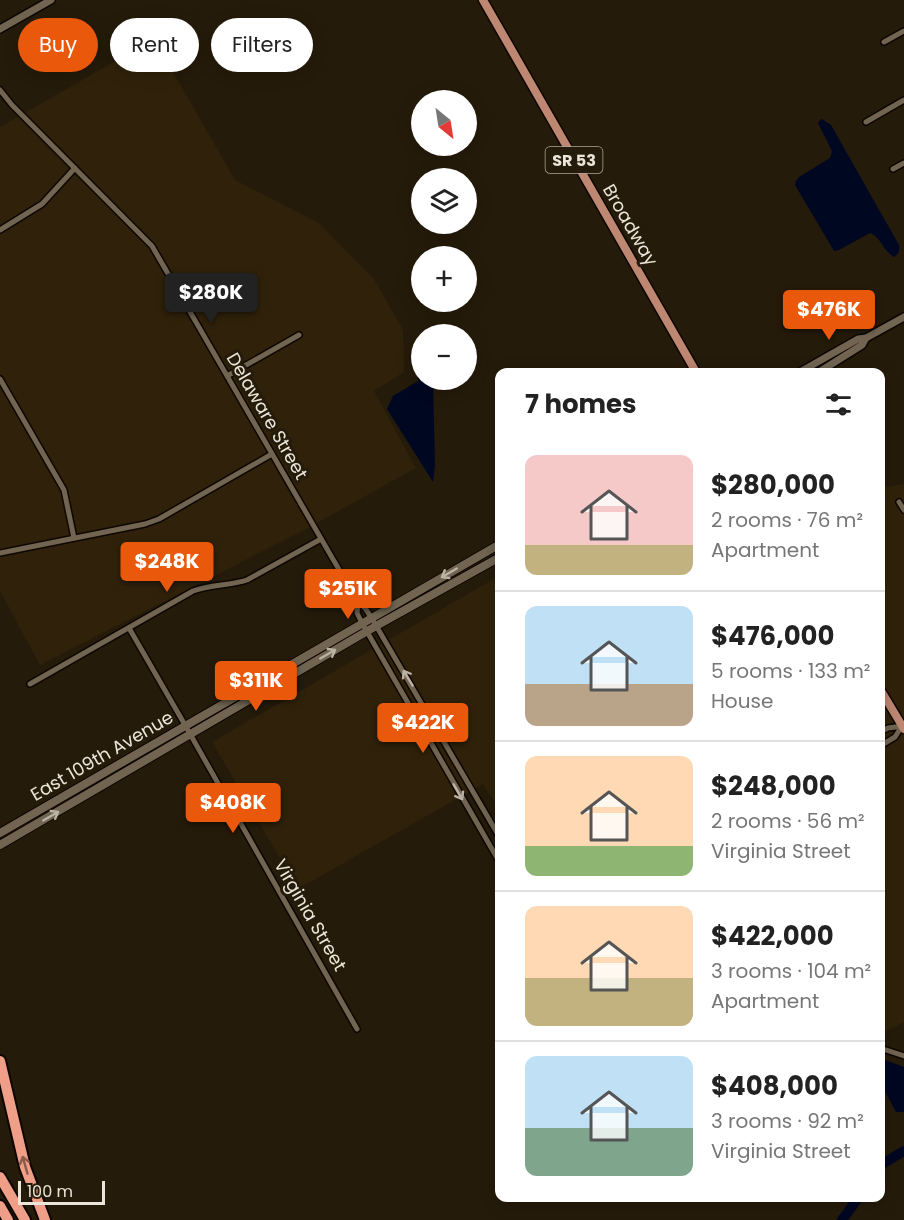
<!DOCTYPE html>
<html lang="en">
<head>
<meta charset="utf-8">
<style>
  :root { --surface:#fff; --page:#f2f2f2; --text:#222; --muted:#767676; --line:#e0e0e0; --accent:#ea580c }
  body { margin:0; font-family:Poppins,sans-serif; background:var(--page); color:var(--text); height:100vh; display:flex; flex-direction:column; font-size:22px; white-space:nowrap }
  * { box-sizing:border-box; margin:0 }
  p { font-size:20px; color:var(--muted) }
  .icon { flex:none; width:33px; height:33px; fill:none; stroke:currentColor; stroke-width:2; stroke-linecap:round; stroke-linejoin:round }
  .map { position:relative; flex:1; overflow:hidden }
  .panel { position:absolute; left:495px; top:368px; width:390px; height:834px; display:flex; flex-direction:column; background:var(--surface); border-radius:12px; box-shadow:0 3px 15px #0003 }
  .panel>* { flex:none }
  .hud { position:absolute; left:18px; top:18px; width:387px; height:54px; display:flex; gap:12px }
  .needle { width:39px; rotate:150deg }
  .fabs { position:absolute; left:411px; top:90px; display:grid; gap:12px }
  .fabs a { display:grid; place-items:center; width:66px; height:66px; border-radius:50%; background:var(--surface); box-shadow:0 3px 15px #0003; font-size:30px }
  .scale { position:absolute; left:18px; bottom:15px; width:87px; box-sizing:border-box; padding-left:6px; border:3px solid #ece5da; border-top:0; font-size:16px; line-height:21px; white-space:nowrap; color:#ece5da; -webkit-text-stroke:4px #251b0a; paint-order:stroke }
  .price { position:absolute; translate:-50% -51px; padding:0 14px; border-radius:6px; background:var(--accent); color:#fff; font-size:20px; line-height:39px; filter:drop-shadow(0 2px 3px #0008) }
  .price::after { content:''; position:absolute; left:50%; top:36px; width:18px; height:14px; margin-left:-9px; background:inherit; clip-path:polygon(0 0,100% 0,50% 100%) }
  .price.active { background:#222; color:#fff }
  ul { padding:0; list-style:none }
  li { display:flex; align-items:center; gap:18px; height:150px; padding:0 30px }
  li+li { border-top:2px solid var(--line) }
  li span { display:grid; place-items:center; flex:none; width:168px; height:120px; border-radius:12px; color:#555 }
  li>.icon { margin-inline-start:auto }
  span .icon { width:72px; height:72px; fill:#fffc; stroke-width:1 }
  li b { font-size:26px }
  h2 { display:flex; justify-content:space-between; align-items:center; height:72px; padding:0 30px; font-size:26px }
  .chip { padding:0 21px; border-radius:27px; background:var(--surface); box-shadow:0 3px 15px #0003; font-size:21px; line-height:54px }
  .chip.active { background:var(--accent); color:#fff }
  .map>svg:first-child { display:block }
  .built { fill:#30220a }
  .water { fill:#000721 }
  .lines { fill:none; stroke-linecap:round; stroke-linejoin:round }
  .river { stroke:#000721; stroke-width:10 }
  .minor-casing { stroke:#0e0600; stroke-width:8 }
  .tertiary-casing { stroke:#0e0600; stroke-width:10 }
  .secondary-casing { stroke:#0e0600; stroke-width:10 }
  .primary-casing { stroke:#0e0600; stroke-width:11 }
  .motorway-casing { stroke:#0e0600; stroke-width:14 }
  .minor { stroke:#716552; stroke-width:5 }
  .tertiary { stroke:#716552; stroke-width:7 }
  .secondary { stroke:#716552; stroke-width:8 }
  .primary { stroke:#bd8772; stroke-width:8 }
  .motorway { stroke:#ef9e88; stroke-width:10 }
  .oneway { stroke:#bbb2a4 }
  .oneway2 { stroke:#8a5c49 }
  .labels { text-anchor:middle; stroke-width:6; stroke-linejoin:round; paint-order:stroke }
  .shield { fill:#251b0a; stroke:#b0a89c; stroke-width:1.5 }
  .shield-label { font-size:16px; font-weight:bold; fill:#ece5da }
  .street-label { font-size:18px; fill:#ece5da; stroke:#251b0a }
</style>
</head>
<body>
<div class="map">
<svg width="904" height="1220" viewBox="0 0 904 1220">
  <rect width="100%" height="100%" fill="#251b0a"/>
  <path class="built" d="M154 39 235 180 319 223 374 279 403 330 404 372 374 391 416 468 308 528 40 665 0 591V127Z
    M904 484V1022L881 1034 880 488Z
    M499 576V809L483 784 298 889 212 742Z"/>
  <path class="water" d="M822 119 831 125 899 245C900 251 899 254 894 257 883 251 881 237 870 233L839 250 834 251 795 185 796 181 799 177 830 158 832 151 818 123 820 120Z
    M421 342 422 380H433L435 466 433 482 387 409 393 396 418 381 416 349Z
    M881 1060H885L904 1067V1112H896L881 1084Z"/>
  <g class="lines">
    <path class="river" d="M880 1167 884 1163 904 1151
      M842 1220 859 1197"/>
    <defs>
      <path id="minor" d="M884 42 904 31
        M0 90 12 105 152 246 334 561 358 602 365 608 371 617 500 838
        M866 122 904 100
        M893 169 904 163
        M0 230 42 204 75 168
        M227 376 299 335
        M0 379 64 490 74 538
        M899 502 904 510
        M0 553 145 524 159 519 272 454
        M358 602 357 613 362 623 500 863
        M129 628 185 725 357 1029
        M30 684 193 591C210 584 229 586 247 580L321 539
        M880 732 888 728 903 726
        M880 746 895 737 902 726
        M880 1048 904 1056"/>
      <path id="tertiary" d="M0 29 51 0
        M800 372 858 339 866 338 904 317
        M819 372 862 345 866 338"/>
      <path id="secondary" d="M0 833 500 544
        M0 845 376 626 500 557"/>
      <path id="primary" d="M483 0 696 372
        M880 689 904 729"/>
      <path id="motorway" d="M0 1061 25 1167 45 1220
        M0 1177 25 1220
        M0 1206 8 1220"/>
    </defs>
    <use href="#minor" class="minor-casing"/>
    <use href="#tertiary" class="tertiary-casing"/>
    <use href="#secondary" class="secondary-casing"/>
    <use href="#primary" class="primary-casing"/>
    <use href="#motorway" class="motorway-casing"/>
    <use href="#minor" class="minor"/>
    <use href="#tertiary" class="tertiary"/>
    <use href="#secondary" class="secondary"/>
    <use href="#primary" class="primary"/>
    <use href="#motorway" class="motorway"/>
  </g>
  <defs><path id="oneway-shaft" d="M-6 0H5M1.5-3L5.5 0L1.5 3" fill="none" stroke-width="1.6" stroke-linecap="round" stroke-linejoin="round" transform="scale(1.5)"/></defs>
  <g class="oneway">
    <use href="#oneway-shaft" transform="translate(449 573) rotate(150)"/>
    <use href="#oneway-shaft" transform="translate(328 654) rotate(-30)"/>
    <use href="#oneway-shaft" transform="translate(408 678) rotate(-121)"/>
    <use href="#oneway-shaft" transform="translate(458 792) rotate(60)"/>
    <use href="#oneway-shaft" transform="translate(51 816) rotate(-30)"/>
  </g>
  <use class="oneway2" href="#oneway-shaft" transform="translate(25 1165) rotate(-106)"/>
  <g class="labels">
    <rect class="shield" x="545.5" y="147" width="57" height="26" rx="4.5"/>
    <g class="shield-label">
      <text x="574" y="166">SR 53</text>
    </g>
    <g class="street-label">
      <text transform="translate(630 225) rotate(60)" y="6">Broadway</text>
      <text transform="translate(267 416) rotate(60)" y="6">Delaware Street</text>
      <text transform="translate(102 756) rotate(-30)" y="6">East 109th Avenue</text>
      <text transform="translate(310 915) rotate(60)" y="6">Virginia Street</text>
    </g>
  </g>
</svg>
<div class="fabs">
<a><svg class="needle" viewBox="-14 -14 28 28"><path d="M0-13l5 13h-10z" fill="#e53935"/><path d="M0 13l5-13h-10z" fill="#767676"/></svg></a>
<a><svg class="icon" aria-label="layers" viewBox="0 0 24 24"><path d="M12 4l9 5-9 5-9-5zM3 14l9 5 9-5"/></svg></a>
<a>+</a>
<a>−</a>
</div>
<div class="scale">100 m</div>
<b class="price active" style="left:211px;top:324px">$280K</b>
<b class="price" style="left:829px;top:341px">$476K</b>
<b class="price" style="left:167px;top:593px">$248K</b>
<b class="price" style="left:348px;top:620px">$251K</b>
<b class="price" style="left:256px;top:712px">$311K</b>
<b class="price" style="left:423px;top:754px">$422K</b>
<b class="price" style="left:233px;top:834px">$408K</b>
<div class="hud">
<a class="chip active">Buy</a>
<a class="chip">Rent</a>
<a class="chip">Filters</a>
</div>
<section class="panel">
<h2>7 homes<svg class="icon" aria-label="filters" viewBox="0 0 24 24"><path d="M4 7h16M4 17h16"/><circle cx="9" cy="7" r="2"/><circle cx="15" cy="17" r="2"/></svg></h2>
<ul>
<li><span style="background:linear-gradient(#f6c9c9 75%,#c2b280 0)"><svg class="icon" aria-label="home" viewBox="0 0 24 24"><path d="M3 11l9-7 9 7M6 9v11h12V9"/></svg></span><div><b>$280,000</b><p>2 rooms · 76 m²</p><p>Apartment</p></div></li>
<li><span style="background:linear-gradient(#bfe0f5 65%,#b9a48a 0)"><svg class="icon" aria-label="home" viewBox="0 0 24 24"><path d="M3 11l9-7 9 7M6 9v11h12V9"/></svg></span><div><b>$476,000</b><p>5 rooms · 133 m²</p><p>House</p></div></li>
<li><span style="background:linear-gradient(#ffd9b3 75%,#8fb573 0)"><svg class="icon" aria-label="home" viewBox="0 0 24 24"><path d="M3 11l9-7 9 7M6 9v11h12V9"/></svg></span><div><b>$248,000</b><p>2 rooms · 56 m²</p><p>Virginia Street</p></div></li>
<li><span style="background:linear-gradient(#ffd9b3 60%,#c2b280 0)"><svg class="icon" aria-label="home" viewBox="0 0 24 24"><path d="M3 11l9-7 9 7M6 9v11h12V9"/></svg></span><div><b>$422,000</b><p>3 rooms · 104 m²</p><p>Apartment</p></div></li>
<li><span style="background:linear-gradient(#bfe0f5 60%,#7fa58c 0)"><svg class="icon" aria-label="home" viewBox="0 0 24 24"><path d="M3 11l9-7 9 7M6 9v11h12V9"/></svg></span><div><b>$408,000</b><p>3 rooms · 92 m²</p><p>Virginia Street</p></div></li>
</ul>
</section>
</div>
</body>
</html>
